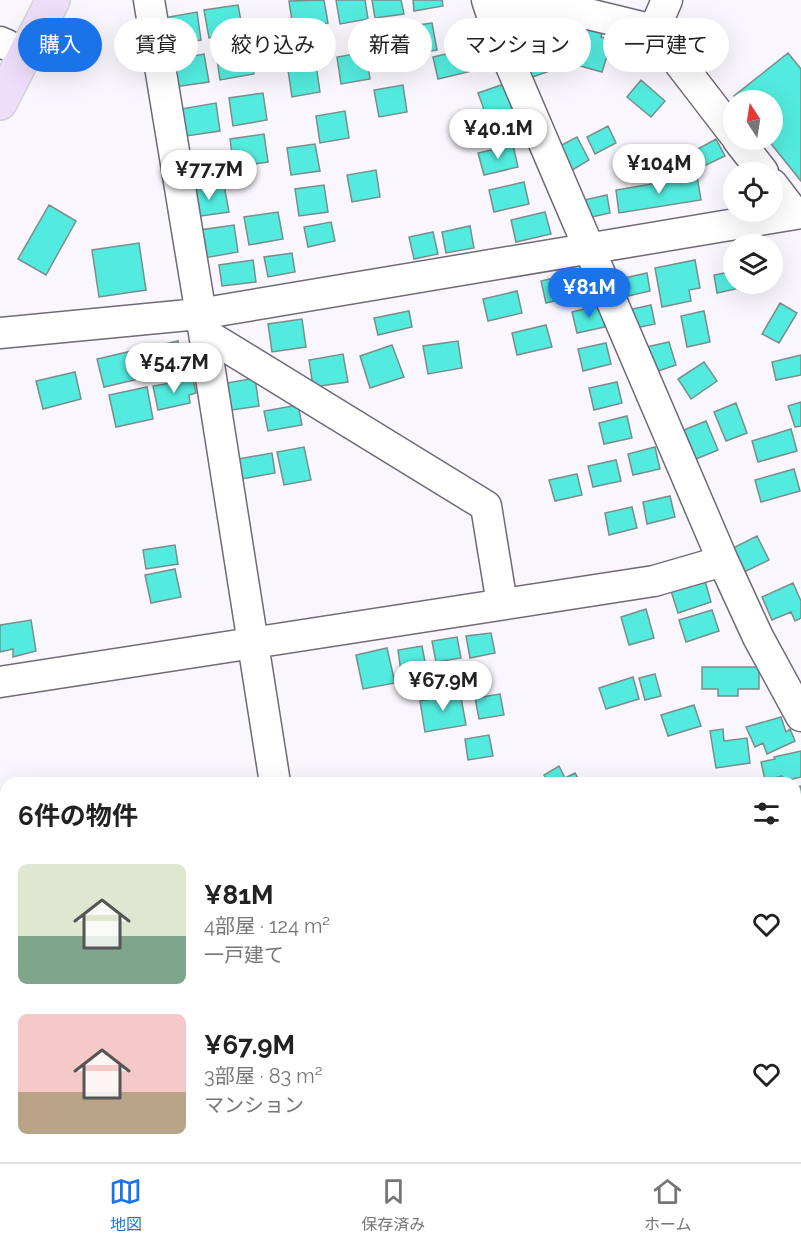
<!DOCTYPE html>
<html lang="ja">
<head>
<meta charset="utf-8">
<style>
  :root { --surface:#fff; --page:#f6f6f6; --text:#222; --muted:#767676; --line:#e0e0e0; --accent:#1a73e8 }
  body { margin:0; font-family:Raleway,"Noto Sans JP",sans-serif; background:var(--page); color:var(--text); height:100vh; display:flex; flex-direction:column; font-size:22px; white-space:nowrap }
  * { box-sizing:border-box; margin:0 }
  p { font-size:20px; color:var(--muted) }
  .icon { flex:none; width:33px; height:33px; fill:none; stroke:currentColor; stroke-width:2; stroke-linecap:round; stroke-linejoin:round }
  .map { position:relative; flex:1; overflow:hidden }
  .side { position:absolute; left:0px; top:777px; width:801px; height:386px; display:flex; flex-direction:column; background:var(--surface); border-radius:18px 18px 0 0; box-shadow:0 6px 24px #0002 }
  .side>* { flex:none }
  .banner { position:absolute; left:18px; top:18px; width:765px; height:54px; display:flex; gap:12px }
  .needle { width:39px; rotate:348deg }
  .fabs { position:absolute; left:723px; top:90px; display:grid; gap:12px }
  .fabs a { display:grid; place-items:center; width:60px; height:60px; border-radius:50%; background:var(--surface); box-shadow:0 6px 24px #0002; font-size:30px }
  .price { position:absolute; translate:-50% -51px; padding:0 14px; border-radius:21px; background:#fff; color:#222; font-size:20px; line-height:39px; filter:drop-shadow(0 2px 3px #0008) }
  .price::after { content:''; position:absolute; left:50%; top:36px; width:18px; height:14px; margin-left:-9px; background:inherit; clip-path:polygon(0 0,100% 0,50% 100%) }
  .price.current { background:var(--accent); color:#fff }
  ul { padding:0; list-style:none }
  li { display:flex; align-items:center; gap:18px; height:150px; padding:0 18px }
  li span { display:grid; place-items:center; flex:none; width:168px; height:120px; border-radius:9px; color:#555 }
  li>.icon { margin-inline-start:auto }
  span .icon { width:72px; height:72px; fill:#fffc; stroke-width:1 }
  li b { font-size:26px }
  h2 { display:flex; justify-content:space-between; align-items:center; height:72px; padding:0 18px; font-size:26px }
  .tag { padding:0 21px; border-radius:27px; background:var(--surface); box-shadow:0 6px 24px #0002; font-size:21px; line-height:54px }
  .tag.current { background:var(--accent); color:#fff }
  .tabs { display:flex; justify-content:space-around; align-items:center; height:84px; border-top:2px solid var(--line); background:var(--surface); font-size:16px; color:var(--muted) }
  .tabs a { display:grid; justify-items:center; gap:3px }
  .tabs .current { color:var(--accent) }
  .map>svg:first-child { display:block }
  .building { fill:#53ebdf; stroke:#798e8b; stroke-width:1.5 }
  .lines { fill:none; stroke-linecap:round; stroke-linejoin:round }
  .minor-casing { stroke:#716978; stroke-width:33 }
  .major-casing { stroke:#d3d2d3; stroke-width:36 }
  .minor { stroke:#fff; stroke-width:30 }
  .major { stroke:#eedefb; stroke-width:33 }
</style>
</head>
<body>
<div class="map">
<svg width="801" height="1162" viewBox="0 0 801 1162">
  <rect width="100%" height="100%" fill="#faf6fd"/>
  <path class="building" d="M324 0 328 23 293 28 289 1Z
    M336 0H365L368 19 340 24Z
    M372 0H401L404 14 375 18Z
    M413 0H442L443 6 414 11Z
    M238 5 243 32 209 38 204 10Z
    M197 12 201 40 167 45 163 18Z
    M432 23 437 50 408 54 403 27Z
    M571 24 603 29 601 37 612 40 615 30 640 37 636 52 617 46 614 58 607 56 602 72 573 64 580 41 567 38Z
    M558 35 569 64 527 79 514 45 539 36 541 42Z
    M250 47 254 74 220 80 216 52Z
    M467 49 472 71 438 79 433 57Z
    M366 52 370 79 341 84 337 57Z
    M788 53 801 69V181L768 140H772V100H737L734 96Z
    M204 54 209 82 174 87 170 60Z
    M316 65 320 92 292 97 288 70Z
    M641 80 665 101 651 117 627 97Z
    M504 84 517 118 491 128 478 93Z
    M403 85 407 112 379 117 374 90Z
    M263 93 267 120 233 126 229 98Z
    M216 103 220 131 186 136 181 109Z
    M345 111 349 138 320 143 316 116Z
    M608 126 616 143 595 154 587 137Z
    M264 134 268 162 234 167 230 139Z
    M577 137 589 160 569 172 556 148Z
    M716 139 725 156 704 166 696 150Z
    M315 144 320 171 291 175 287 148Z
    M513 145 518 167 484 175 478 153Z
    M376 170 380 197 352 202 347 175Z
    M697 176 701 200 619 213 616 190Z
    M524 182 529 204 494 212 489 190Z
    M224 185 229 212 194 217 190 190Z
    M324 185 328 212 299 216 295 189Z
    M607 195 610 213 587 218 584 200Z
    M49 205 76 221 46 275 18 259Z
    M278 212 283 239 249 245 244 217Z
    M545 212 551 234 516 242 511 220Z
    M331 222 335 241 308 247 304 227Z
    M234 225 238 252 204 258 200 230Z
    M470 226 474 248 446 253 442 232Z
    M433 232 438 254 414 259 409 237Z
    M139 243 146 290 99 297 92 250Z
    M292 253 295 272 268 277 264 257Z
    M253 260 256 282 222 286 219 265Z
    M695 260 700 288 689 290 691 301 662 307 655 268Z
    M734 271V284H739L740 288 717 293 714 275Z
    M575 273 580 295 546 303 541 281Z
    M647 273 650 291 628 296 624 278Z
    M517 291 522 313 488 321 483 299Z
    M780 303 797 313 779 343 762 334Z
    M600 305 605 327 577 333 572 312Z
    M651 305 655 324 631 329 628 310Z
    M409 311 412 327 378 335 374 318Z
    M704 311 710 342 687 347 681 316Z
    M302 319 306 347 272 352 268 324Z
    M546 325 552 347 517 355 512 333Z
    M178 341 184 369 154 376 148 348Z
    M458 341 462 368 428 374 423 346Z
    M669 342 676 365 652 373 646 347Z
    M606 343 611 364 583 371 578 349Z
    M392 345 404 377 370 388 360 356Z
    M136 350 143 378 104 387 97 359Z
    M343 354 348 382 313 387 309 360Z
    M801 355V375L776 380 772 362Z
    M704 362 717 381 691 399 678 379Z
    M75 372 81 399 43 409 36 381Z
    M255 378 259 406 225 411 221 384Z
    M193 379 196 393 189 395 190 403 158 410 153 386Z
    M617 382 622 403 594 410 589 388Z
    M147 387 153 419 116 427 109 395Z
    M801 402V426L795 427 788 406Z
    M736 403 747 433 726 441 714 412Z
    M298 405 302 425 268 431 264 411Z
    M627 416 632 438 604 444 599 423Z
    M706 421 718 450 696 459 684 430Z
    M791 429 797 451 758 462 752 441Z
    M304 447 311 480 284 485 277 452Z
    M655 447 660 469 633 475 628 454Z
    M272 453 275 473 242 479 238 459Z
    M616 460 621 481 593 487 588 466Z
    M794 469 800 491 761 502 755 480Z
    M577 474 582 495 555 501 549 480Z
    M670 496 675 517 647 524 643 502Z
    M632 507 637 528 609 535 605 513Z
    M757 536 769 560 740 574 729 550Z
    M175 545 178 564 146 569 143 550Z
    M175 569 181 597 151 603 145 575Z
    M705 581 711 602 678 613 671 591Z
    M793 583 801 601V618L795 621 791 612 772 620 762 597Z
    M646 609 654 638 629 645 621 617Z
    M712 610 719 631 686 642 679 620Z
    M31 620 36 651 13 657V649L0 652V625Z
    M491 633 495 653 470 658 466 636Z
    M457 637 461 658 436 662 432 641Z
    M422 646 426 667 401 672 398 650Z
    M387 648 395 683 363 689 356 655Z
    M702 667H759V689H738V696H718V689H702Z
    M655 674 661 696 645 700 639 678Z
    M633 677 639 699 606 709 599 688Z
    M460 692 466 725 425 732 420 701Z
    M500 694 504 715 479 719 475 698Z
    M694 705 701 726 668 736 661 715Z
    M781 717 786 732 790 729 795 741 767 754 763 743 755 747 746 727Z
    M723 729 724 741 747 738 750 763 716 768 710 731Z
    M489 735 493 756 468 760 465 739Z
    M801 751V777L784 781 782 776 765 780 761 762 775 759 774 757Z
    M559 766 565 778 575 773 581 783H548L544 775Z
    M801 786V809L795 811V788Z"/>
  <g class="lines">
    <defs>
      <path id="minor" d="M149 0 204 333 275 783
        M487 0 502 45 723 561 758 637 801 716
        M489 5 588 14 654 30 734 134
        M654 30 667 0
        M0 42 7 45
        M738 140 763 172
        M772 184 795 214
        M0 333 199 314 801 213
        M204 333 486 506 502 604
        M0 682 654 581 723 561
        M795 820H801
        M0 936 6 934
        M795 967 801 970
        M337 1156V1162
        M742 1162 778 1156"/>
      <path id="major" d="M0 103 53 0"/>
    </defs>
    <use href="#minor" class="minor-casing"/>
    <use href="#major" class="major-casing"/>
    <use href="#minor" class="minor"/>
    <use href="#major" class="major"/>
  </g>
</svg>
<div class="fabs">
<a><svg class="needle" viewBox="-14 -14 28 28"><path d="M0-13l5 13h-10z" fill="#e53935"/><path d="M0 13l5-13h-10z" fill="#767676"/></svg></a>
<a><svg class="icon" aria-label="locate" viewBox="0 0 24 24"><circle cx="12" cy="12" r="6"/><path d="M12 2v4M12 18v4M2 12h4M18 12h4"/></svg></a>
<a><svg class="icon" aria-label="layers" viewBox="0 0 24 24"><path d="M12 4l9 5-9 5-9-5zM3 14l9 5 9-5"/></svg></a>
</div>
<b class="price" style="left:498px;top:160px">¥40.1M</b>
<b class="price" style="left:659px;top:195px">¥104M</b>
<b class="price" style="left:209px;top:201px">¥77.7M</b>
<b class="price current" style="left:589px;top:319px">¥81M</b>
<b class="price" style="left:174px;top:394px">¥54.7M</b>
<b class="price" style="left:443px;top:712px">¥67.9M</b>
<div class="banner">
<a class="tag current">購入</a>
<a class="tag">賃貸</a>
<a class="tag">絞り込み</a>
<a class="tag">新着</a>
<a class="tag">マンション</a>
<a class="tag">一戸建て</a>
</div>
<section class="side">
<h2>6件の物件<svg class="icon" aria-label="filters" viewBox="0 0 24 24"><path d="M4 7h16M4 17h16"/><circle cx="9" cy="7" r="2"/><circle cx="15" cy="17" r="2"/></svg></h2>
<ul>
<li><span style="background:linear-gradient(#dfe7d0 60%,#7fa58c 0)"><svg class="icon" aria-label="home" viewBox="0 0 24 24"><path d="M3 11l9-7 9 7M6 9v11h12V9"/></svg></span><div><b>¥81M</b><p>4部屋 · 124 m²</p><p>一戸建て</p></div><svg class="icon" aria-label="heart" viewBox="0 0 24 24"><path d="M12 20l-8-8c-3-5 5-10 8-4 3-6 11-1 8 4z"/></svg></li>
<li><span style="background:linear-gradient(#f6c9c9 65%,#b9a48a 0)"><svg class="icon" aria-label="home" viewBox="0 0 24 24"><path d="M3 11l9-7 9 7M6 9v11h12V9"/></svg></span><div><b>¥67.9M</b><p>3部屋 · 83 m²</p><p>マンション</p></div><svg class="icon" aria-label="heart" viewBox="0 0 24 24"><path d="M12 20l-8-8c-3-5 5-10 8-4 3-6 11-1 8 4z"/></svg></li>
</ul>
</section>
</div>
<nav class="tabs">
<a class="current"><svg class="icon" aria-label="map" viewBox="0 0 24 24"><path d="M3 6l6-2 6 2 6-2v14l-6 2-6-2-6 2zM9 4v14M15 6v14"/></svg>地図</a>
<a><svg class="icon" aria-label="saved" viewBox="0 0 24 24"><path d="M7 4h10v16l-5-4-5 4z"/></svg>保存済み</a>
<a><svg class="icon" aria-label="home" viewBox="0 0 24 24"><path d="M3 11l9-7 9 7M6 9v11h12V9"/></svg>ホーム</a>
</nav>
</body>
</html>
